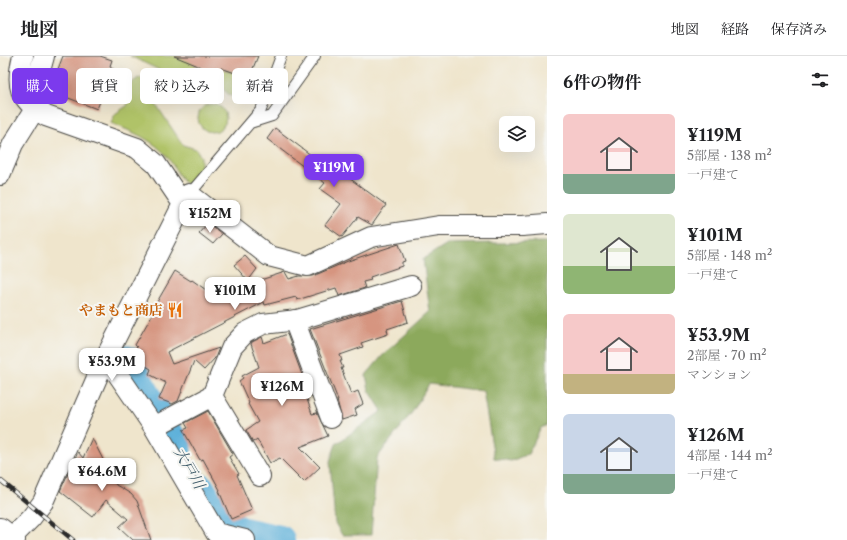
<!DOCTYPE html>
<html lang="ja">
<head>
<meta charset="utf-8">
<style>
  :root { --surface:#fff; --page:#f2f2f2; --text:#202124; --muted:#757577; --line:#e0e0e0; --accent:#7c3aed }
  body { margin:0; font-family:"Libre Caslon Text","Noto Serif JP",serif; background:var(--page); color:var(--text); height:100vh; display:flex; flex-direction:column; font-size:15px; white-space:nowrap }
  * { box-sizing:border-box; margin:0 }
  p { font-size:13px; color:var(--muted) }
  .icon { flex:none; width:22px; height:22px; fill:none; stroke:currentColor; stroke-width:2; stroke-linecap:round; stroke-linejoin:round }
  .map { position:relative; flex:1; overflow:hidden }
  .panel { display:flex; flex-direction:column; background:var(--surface); width:300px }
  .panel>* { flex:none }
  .hud { position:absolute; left:12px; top:12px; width:380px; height:36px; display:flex; gap:8px }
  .controls { position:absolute; left:499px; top:60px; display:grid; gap:8px }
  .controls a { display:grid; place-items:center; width:36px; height:36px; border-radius:6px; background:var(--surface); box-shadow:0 4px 16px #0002; font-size:20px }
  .price { position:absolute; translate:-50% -34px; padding:0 9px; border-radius:8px; background:#fff; color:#222; font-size:13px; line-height:26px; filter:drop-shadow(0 1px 2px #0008) }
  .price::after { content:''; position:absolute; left:50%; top:24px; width:12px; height:9px; margin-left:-6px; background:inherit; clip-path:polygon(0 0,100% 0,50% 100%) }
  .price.selected { background:var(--accent); color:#fff }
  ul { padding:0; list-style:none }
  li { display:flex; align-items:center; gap:12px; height:100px; padding:0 16px }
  li span { display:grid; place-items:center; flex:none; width:112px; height:80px; border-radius:6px; color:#555 }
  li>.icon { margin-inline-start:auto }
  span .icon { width:48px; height:48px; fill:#fffc; stroke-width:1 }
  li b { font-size:17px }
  h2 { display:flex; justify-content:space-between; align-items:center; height:48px; padding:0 16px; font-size:17px }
  .tag { padding:0 14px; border-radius:6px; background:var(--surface); box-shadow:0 4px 16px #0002; font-size:14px; line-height:36px }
  .tag.selected { background:var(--accent); color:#fff }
  header { display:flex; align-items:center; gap:24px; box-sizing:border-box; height:56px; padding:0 20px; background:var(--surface); border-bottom:1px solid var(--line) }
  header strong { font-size:19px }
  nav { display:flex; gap:22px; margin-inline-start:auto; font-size:14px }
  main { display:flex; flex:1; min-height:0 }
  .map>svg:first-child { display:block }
  .green { fill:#b0c367; stroke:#6e7749 }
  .forest { fill:#8ca95c; stroke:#5c6a44 }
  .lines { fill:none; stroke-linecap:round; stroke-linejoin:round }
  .river { stroke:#5eb1da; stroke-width:30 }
  .building { fill:#d69580 }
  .service-casing { stroke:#484743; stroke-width:12 }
  .minor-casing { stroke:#484743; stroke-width:22 }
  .primary-casing { stroke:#484743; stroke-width:24 }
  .service { stroke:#fff; stroke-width:10 }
  .minor { stroke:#fff; stroke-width:20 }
  .primary { stroke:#fff; stroke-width:22 }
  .rail-casing { stroke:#2b2b2b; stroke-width:4.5 }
  .rail { stroke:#f6f6f2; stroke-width:3; stroke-dasharray:9; stroke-linecap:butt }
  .labels { text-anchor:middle; stroke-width:4; stroke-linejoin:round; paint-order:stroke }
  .food-label { font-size:14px; font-weight:bold; fill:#c56008; stroke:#f6f6f2; text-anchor:end }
  .water-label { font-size:15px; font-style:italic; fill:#3d5a68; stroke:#f6f6f2 }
</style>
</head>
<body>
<header>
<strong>地図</strong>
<nav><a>地図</a><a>経路</a><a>保存済み</a></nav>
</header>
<main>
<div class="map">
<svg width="547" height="484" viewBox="0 0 547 484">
  <rect width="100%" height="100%" fill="#f6f6f2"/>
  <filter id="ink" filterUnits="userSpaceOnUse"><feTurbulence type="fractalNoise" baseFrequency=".025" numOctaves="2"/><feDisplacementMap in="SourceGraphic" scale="8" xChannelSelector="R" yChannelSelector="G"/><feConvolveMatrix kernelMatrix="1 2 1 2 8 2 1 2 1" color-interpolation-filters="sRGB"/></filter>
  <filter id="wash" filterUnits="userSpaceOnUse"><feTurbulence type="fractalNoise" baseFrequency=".012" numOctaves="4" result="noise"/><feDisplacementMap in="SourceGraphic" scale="16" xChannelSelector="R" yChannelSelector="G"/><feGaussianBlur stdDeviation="0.9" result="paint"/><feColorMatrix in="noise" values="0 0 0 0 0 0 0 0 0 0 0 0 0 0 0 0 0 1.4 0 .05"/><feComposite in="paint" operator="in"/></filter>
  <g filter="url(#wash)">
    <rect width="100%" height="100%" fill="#efe5cc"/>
    <path class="green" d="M130 0H189L198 3 193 15 185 21 176 22Z
      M221 12 255 25C245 56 211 36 221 12Z
      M139 22H147C158 29 160 34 155 47L183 89 196 93 201 101V117L187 129C179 122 175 112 169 103 155 84 132 76 111 67L115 58 128 49C125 37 127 28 139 22Z
      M198 62a14 14 0 1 1 28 0a14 14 0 1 1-28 0Z"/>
    <path class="forest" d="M547 186V369L541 372 528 398 511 405 494 402 483 335 429 328 413 355 377 402 371 479H342L335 467 330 405 336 388 382 355 369 334 366 319 383 299 430 256 423 203 447 188Z"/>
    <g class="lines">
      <path class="river" d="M126 304 177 392
        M200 432 220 466 243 476 280 484"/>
    </g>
    <g id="blocks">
      <path class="building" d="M63 0H100L112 4 110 10 113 12 97 53 58 38 61 29 53 26Z
        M174 0H258L249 22 221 12 218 18Z
        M275 72 320 106 323 103 386 149 372 169 358 161 342 181 325 169 341 148 320 133 325 127 267 83Z
        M208 167 222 178 213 188 199 177Z
        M399 188 405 205 402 206V210L370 221 371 224 363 226 365 232 339 240 336 232 297 244 296 241 265 249 264 246 167 296 172 308 219 292 215 302 204 314 194 305 178 345 172 348 159 343 166 327 149 318 151 313 131 302 137 291 135 289 152 259 150 258 175 215 191 225 192 224 216 241 236 232 285 216 289 223 299 220H313L348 205Z
        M245 200 257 213 248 225 234 209Z
        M402 245 408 266 387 273 388 278 361 287 363 291 340 299 342 305H340L343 312H341L351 338 358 335 363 348 355 353 357 359 342 364 337 344H338L310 273Z
        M287 278 305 327V330L303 331 312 358 317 357 328 380 300 391 320 411 304 426 280 402 270 407 257 383 253 386 246 374 258 366 248 348 249 347 239 325 243 322 242 320 259 311 251 288 252 286 262 281 264 287Z
        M208 355 233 398 229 401 239 418 237 419 252 454 231 463 219 435 220 434 203 403 200 404 183 374 188 372 185 367Z
        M92 382 116 429 131 438 137 445 151 484H133L119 471 128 463 106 444 93 461 60 435 78 396 83 402Z"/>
    </g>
  </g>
  <g filter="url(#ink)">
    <use href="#blocks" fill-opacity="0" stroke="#484743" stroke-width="1"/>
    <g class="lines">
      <defs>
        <path id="service" d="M250 67 272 60 315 0
          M187 141 261 54 281 0"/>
        <path id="minor" d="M39 56 38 22 44 0
          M0 119 13 88 35 53
          M189 138 269 200 308 210 371 181 439 170H522L547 168
          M294 264 331 362
          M106 301 154 371 216 477 245 484
          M212 340 260 420
          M154 371 212 340 232 291 245 277 263 268 297 264 411 230
          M11 482 31 462 43 446 106 301 183 148 156 108 137 92 46 60C19 43 15 30 23 0"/>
        <path id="primary" d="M0 473 14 484"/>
      </defs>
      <use href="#service" class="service-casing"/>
      <use href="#minor" class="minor-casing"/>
      <use href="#primary" class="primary-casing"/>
      <use href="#service" class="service"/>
      <use href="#minor" class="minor"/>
      <use href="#primary" class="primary"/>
      <defs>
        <path id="rail" d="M0 424 73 484"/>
      </defs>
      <use href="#rail" class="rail-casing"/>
      <use href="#rail" class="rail"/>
    </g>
  </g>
  <defs>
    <symbol id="restaurant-bare" viewBox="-9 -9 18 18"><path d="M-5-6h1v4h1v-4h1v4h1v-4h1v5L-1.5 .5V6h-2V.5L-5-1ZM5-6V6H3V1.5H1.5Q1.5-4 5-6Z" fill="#e8710a" stroke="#f6f6f2" stroke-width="2.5" paint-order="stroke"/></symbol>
  </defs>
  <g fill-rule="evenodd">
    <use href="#restaurant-bare" x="164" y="243" width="22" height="22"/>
  </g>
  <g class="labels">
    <g class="food-label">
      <text x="163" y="259">やまもと商店</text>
    </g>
    <g class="water-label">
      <text transform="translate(189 412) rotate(60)" y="5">大戸川</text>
    </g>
  </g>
</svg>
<div class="controls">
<a><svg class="icon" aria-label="layers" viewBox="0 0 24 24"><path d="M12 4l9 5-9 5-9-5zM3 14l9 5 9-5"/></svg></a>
</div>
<b class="price selected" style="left:334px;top:132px">¥119M</b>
<b class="price" style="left:210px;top:178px">¥152M</b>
<b class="price" style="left:235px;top:255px">¥101M</b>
<b class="price" style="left:112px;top:326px">¥53.9M</b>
<b class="price" style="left:282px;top:351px">¥126M</b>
<b class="price" style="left:102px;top:436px">¥64.6M</b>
<div class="hud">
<a class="tag selected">購入</a>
<a class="tag">賃貸</a>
<a class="tag">絞り込み</a>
<a class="tag">新着</a>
</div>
</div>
<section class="panel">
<h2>6件の物件<svg class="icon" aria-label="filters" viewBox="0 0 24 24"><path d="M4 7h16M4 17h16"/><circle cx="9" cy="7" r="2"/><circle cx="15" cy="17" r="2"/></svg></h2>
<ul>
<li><span style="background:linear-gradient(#f6c9c9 75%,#7fa58c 0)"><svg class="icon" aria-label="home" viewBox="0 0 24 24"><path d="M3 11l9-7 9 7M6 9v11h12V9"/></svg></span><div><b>¥119M</b><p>5部屋 · 138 m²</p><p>一戸建て</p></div></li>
<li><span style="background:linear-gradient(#dfe7d0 65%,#8fb573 0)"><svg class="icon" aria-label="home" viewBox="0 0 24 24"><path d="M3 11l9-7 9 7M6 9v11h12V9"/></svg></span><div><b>¥101M</b><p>5部屋 · 148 m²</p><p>一戸建て</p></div></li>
<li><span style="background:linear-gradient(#f6c9c9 75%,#c2b280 0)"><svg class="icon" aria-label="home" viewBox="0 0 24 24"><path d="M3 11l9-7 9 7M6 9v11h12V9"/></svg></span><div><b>¥53.9M</b><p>2部屋 · 70 m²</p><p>マンション</p></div></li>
<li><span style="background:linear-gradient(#c9d6e8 75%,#7fa58c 0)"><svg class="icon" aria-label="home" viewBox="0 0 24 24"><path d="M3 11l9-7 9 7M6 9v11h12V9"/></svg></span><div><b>¥126M</b><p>4部屋 · 144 m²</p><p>一戸建て</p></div></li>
</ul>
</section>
</main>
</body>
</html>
